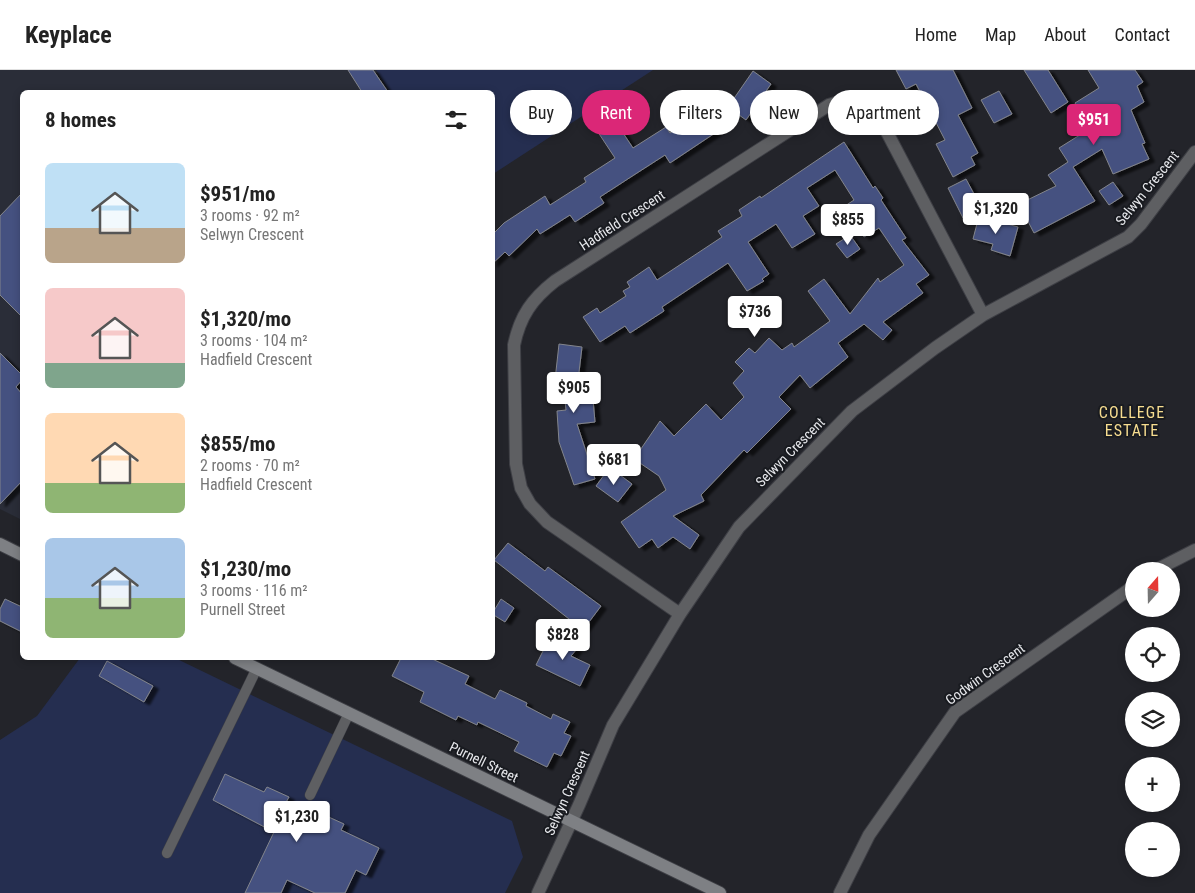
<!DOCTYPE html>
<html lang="en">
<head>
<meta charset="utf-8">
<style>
  :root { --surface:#fff; --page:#f6f6f6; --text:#222; --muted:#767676; --line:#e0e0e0; --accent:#db2777 }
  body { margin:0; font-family:"Roboto Condensed",sans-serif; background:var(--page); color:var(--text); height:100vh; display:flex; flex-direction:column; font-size:19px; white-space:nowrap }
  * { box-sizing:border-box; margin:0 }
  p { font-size:16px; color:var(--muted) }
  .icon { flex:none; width:28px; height:28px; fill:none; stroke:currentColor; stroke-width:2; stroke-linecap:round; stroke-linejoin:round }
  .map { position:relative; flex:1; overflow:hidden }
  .sheet { position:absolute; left:20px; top:20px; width:475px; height:570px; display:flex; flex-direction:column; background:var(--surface); border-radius:8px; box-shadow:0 2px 8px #0003 }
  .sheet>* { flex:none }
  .guide { position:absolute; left:510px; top:20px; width:475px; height:45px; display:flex; gap:10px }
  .needle { width:32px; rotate:20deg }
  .fabs { position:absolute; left:1125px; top:492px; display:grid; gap:10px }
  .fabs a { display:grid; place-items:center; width:55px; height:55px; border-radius:50%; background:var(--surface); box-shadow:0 2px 8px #0003; font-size:25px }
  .price { position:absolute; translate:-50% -42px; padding:0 11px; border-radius:5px; background:#fff; color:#222; font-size:16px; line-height:32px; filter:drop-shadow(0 1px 2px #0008) }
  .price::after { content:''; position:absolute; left:50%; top:30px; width:15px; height:11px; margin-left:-8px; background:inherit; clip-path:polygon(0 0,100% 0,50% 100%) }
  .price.active { background:var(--accent); color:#fff }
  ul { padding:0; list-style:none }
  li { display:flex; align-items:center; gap:15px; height:125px; padding:0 25px }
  li span { display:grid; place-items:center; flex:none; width:140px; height:100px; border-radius:8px; color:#555 }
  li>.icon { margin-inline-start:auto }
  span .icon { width:60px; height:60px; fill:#fffc; stroke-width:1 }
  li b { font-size:21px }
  h2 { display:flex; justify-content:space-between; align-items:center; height:60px; padding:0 25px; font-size:21px }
  .tag { padding:0 18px; border-radius:22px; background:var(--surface); box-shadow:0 2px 8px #0003; font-size:18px; line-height:45px }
  .tag.active { background:var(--accent); color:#fff }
  header { display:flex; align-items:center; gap:30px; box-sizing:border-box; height:70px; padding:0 25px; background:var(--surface); border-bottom:1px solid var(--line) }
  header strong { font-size:24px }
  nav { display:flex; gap:28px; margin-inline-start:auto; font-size:18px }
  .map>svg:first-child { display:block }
  .built { fill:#2a2d38 }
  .green { fill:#252e50 }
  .building { fill:#445180; stroke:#83858c; filter:url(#shadow) }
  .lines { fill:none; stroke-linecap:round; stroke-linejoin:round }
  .lane-casing { stroke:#3e3f45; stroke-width:11 }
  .street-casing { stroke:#3e3f45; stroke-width:14 }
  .secondary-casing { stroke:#3e3f45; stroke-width:14 }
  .lane { stroke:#5e5f62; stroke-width:10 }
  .street { stroke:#5e5f62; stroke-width:12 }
  .secondary { stroke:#7e8084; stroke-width:12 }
  .labels { text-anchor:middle; stroke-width:4; stroke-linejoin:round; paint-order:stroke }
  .street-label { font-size:14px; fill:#e7e8ec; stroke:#191b20 }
  .quarter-label { font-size:16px; letter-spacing:1px; fill:#f7dd90; stroke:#191b20 }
</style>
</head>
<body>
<header>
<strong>Keyplace</strong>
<nav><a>Home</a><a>Map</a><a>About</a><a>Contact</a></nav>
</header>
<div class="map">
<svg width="1195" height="823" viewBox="0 0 1195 823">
  <defs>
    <filter id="shadow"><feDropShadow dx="5.5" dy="3" stdDeviation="1" flood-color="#0009"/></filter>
  </defs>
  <rect width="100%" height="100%" fill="#23242a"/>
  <path class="built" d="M0 0H376L390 22H22V450L0 439Z"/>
  <path class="green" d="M376 0H653L493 104 492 22H390Z
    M80 588H175L512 751 523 787 505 823H0V670L37 646Z"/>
  <path class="building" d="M348 0H373L388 22H362Z
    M896 0H953L972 38 958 45 978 83 971 87 975 95 953 107 936 74 945 70 916 14 906 19Z
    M1024 0H1048L1068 32 1051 43Z
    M1088 0H1135L1143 12 1137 16 1144 32 1131 40 1145 73 1142 74 1149 89 1113 104 1102 79 1073 97 1095 131 1034 163 1019 134 1056 116 1048 105 1068 92 1059 78 1091 58 1075 33 1099 18Z
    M753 1 771 14 746 50 728 37Z
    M999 21 1012 44 994 53 981 30Z
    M607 39 633 78 666 57 670 63 708 39 721 59 670 93 665 85 637 103 600 127 604 133 575 152 570 145 540 164 537 159 509 186 505 182 492 194V165L504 153 545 126 550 135 586 112 584 108 615 88 590 50Z
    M844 72 873 118 875 116 883 128 881 130 906 168 902 170 929 205 916 214 923 223 883 252 892 260 883 270 864 254 838 273 848 287 810 318 800 305 779 327 791 339 747 383 744 380 701 425 704 431 673 446 699 465 690 479 673 467 658 478 652 469 639 478 621 452 666 420 659 406 634 389 660 351 674 366 706 334 721 350 744 327 733 313 744 301 735 292 749 278 755 283 769 268 782 280 792 273 794 277 830 251 808 221 824 209 850 244 878 208 880 212 904 195 879 158 864 167 845 136 854 130 835 100 807 118 819 136 803 146 815 164 792 178 776 154 748 172 769 204 762 209 764 211 747 221 728 193 662 237 664 241 630 263 625 256 600 272 583 247 597 238 600 243 626 226 623 221 630 217 627 212 649 197 657 210 722 167 718 161 742 146 739 140 760 126 761 128Z
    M966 109 982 139 963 148 948 118Z
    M1113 112 1123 126 1109 135 1099 121Z
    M22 123V247L0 225V146Z
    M979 146 1018 157 1010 186 991 180 993 174 973 169Z
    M850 165 860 179 847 188 836 174Z
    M559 274 582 277 577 319 592 318 595 352 577 354 595 409 574 415 559 372 557 341 566 340 563 311 555 310Z
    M0 283 22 305V310L16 317 22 324V411L0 434Z
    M607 401 617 409 620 405 632 414 618 432 596 416Z
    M508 473 545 501 548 497 601 536 583 560 494 490Z
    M5 529 22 537V562L0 551V539Z
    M501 529 514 538 505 552 492 544Z
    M552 563 576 580 571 586 590 595 580 616 536 595Z
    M401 588H430L469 606 465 614 495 629 500 620 527 633 526 636 551 649 553 644 570 652 564 663 571 666 561 686 554 683 547 697 514 681 519 672 478 652 477 655 458 646 456 650 420 632 424 622 392 606Z
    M107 591 153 616 144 632 99 606Z
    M225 704 264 722 267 717 289 727 285 734 319 750 322 744 344 754 341 760 379 778 366 805 356 800 345 823H315L287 810 281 823H245L274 762 213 730Z"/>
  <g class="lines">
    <defs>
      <path id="lane" d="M310 725 349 643
        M167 783 257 598"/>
      <path id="street" d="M1154 501 1195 480
        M680 544 547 452 530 434 521 418 516 394 514 275C520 246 532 229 555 211L829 35C850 28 864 30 879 47L983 245
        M538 823 579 735 613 655 680 544 739 457 852 341 935 278 983 245 1128 167 1141 154 1195 82
        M840 823 869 765 955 642 1134 516"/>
      <path id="secondary" d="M0 474 22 485
        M235 588 720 823"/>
    </defs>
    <use href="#lane" class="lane-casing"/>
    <use href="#street" class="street-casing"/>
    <use href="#secondary" class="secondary-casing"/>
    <use href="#lane" class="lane"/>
    <use href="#street" class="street"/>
    <use href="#secondary" class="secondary"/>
  </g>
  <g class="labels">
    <g class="street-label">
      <text transform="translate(1147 118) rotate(-51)" y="5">Selwyn Crescent</text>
      <text transform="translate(622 150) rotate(-33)" y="5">Hadfield Crescent</text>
      <text transform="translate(790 382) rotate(-45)" y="5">Selwyn Crescent</text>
      <text transform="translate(985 604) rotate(-36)" y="5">Godwin Crescent</text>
      <text transform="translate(484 692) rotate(26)" y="5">Purnell Street</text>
      <text transform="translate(567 723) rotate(-66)" y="5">Selwyn Crescent</text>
    </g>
    <g class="quarter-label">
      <text x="1132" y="348">COLLEGE<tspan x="1132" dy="18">ESTATE</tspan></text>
    </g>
  </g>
</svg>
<div class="fabs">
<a><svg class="needle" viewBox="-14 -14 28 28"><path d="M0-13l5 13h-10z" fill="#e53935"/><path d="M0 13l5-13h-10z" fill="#767676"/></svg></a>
<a><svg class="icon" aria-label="locate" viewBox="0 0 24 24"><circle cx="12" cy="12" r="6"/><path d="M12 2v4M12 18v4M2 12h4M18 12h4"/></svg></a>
<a><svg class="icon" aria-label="layers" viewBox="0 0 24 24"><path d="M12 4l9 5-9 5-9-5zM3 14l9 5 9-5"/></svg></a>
<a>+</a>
<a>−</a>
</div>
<b class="price active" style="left:1094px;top:76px">$951</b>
<b class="price" style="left:996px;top:165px">$1,320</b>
<b class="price" style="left:848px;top:176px">$855</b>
<b class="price" style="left:755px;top:268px">$736</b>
<b class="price" style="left:574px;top:344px">$905</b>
<b class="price" style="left:614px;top:416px">$681</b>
<b class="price" style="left:563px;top:591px">$828</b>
<b class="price" style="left:297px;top:773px">$1,230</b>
<div class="guide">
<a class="tag">Buy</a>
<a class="tag active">Rent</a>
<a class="tag">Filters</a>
<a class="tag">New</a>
<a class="tag">Apartment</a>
</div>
<section class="sheet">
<h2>8 homes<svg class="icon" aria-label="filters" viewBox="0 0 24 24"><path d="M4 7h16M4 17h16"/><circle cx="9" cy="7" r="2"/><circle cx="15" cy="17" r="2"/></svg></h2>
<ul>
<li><span style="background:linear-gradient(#bfe0f5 65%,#b9a48a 0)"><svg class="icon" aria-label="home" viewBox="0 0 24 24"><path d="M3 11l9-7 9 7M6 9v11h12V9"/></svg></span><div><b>$951/mo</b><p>3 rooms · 92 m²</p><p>Selwyn Crescent</p></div></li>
<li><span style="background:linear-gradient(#f6c9c9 75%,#7fa58c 0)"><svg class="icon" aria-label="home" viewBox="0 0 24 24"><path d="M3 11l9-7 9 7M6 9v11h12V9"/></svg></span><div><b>$1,320/mo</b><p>3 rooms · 104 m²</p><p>Hadfield Crescent</p></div></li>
<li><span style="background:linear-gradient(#ffd9b3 70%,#8fb573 0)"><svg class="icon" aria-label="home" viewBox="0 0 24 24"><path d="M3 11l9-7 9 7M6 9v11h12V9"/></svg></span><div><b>$855/mo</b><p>2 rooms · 70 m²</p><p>Hadfield Crescent</p></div></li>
<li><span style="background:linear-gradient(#a9c7e8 60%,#8fb573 0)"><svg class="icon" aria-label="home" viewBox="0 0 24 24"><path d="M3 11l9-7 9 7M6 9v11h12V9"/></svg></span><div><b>$1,230/mo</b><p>3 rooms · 116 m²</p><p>Purnell Street</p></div></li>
</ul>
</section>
</div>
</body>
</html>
